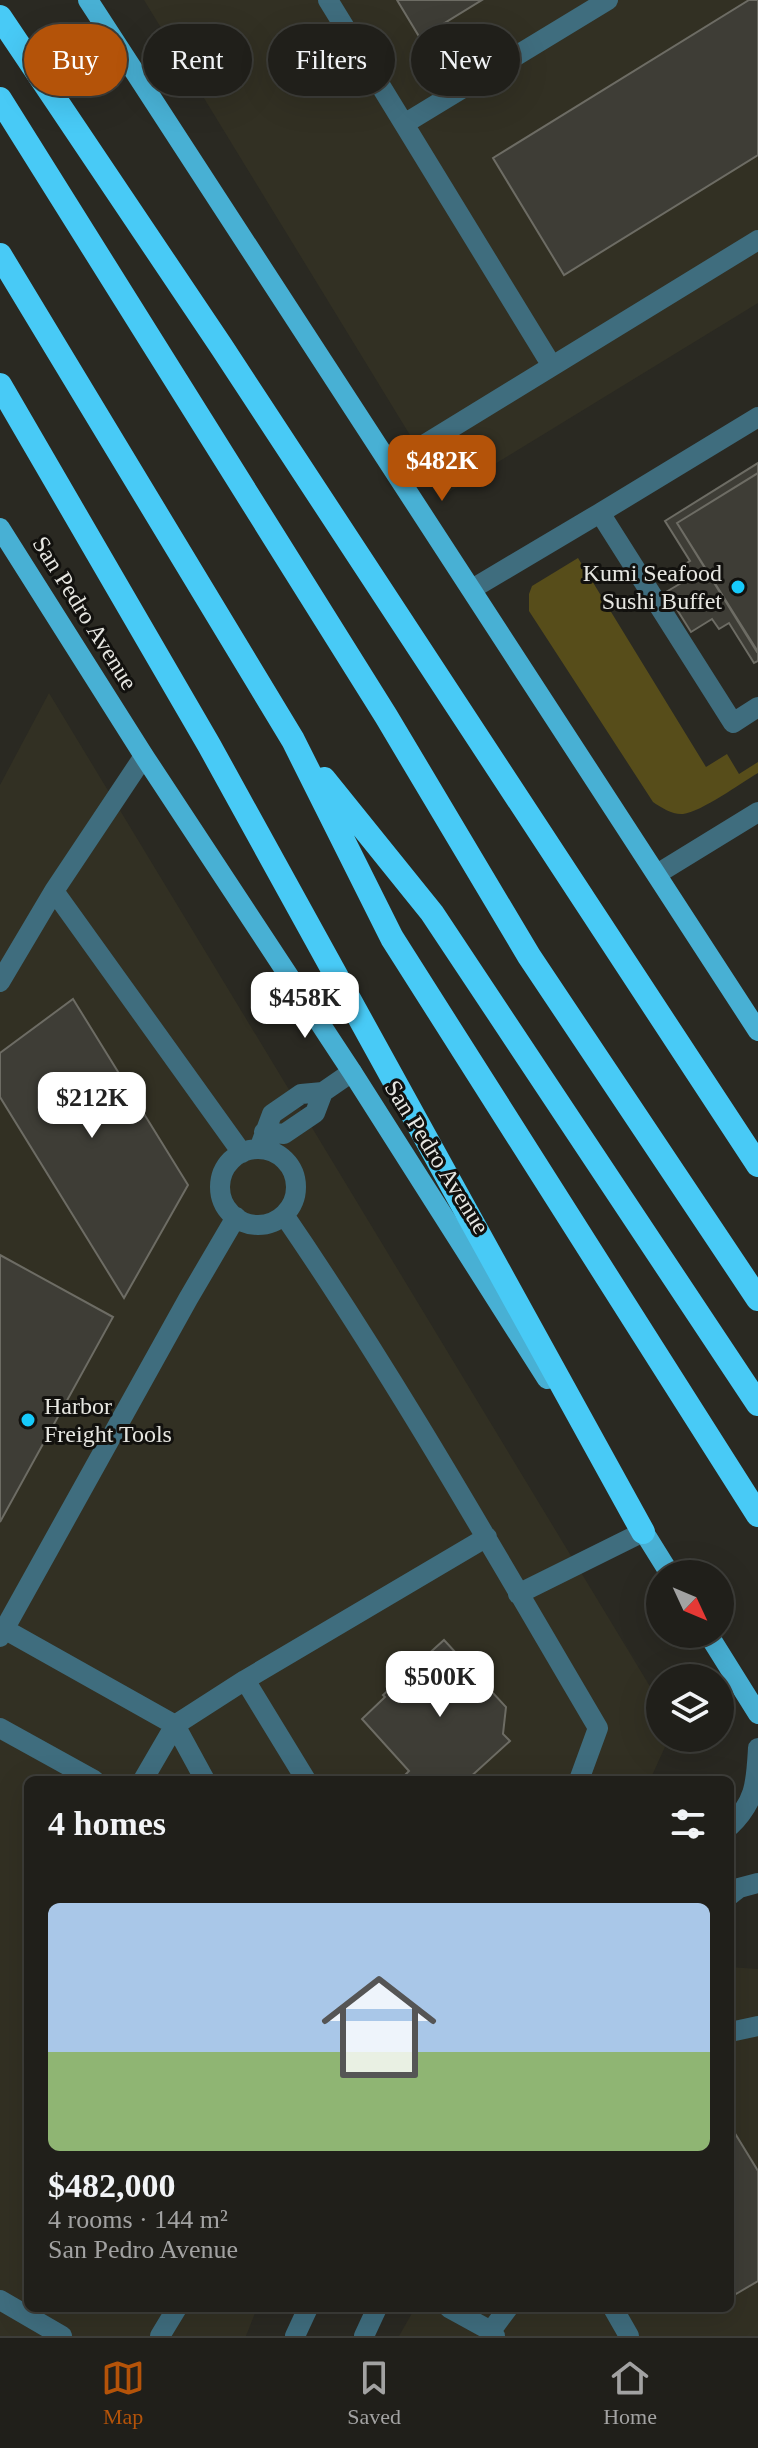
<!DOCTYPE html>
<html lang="en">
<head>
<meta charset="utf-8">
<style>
  :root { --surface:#201f1a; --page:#282723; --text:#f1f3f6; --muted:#a2a2a2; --line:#3d3d39; --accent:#b45309 }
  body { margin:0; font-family:"Times New Roman",serif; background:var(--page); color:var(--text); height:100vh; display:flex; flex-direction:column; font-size:30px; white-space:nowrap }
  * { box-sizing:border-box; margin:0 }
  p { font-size:26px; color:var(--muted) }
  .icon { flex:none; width:44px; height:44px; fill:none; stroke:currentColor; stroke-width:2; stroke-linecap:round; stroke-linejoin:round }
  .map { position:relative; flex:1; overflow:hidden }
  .panel { position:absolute; left:24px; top:1776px; width:710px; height:536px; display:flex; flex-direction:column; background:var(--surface); border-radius:12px; box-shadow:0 8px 32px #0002,0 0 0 2px var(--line) }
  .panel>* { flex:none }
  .banner { position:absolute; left:24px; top:24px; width:710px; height:72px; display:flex; gap:16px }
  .needle { width:52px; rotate:134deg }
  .tools { position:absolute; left:646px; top:1560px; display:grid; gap:16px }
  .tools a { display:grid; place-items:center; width:88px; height:88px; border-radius:50%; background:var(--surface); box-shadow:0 8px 32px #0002,0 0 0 2px var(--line); font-size:40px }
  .price { position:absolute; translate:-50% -68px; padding:0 18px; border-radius:16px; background:#fff; color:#222; font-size:26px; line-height:52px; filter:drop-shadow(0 2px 4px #0008) }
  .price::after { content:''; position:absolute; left:50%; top:48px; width:24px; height:18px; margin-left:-12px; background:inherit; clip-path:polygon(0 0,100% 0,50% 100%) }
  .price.current { background:var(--accent); color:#fff }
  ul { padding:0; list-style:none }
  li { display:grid; align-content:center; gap:16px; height:424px; padding:0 24px }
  li span { display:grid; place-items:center; height:248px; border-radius:12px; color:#555 }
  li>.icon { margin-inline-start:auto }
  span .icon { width:144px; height:144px; fill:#fffc; stroke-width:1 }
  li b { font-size:34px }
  h2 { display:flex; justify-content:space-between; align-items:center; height:96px; padding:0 24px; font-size:34px }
  .chip { padding:0 28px; border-radius:36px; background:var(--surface); box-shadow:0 8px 32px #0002,0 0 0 2px var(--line); font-size:28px; line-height:72px }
  .chip.current { background:var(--accent); color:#fff }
  .dock { display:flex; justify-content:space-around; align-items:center; height:112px; border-top:2px solid var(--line); background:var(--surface); font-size:22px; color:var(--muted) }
  .dock a { display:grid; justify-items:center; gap:4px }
  .dock .current { color:var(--accent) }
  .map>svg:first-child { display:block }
  .built { fill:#323023 }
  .green { fill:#574d1a }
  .building { fill:#3e3d36; stroke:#6d6c64; stroke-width:2 }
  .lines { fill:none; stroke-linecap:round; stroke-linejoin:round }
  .minor { stroke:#3f6d7e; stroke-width:20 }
  .major { stroke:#48b0d4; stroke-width:20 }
  .highway { stroke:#48caf6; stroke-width:24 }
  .poi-dot { fill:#16cafb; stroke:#12110e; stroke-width:3 }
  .labels { text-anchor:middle; stroke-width:6; stroke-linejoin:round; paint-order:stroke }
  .poi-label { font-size:24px; fill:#e6e6e1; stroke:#12110e; text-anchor:end }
  .street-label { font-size:24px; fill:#e6e6e1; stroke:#12110e }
</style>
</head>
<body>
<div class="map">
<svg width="758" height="2336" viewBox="0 0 758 2336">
  <rect width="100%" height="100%" fill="#2a2922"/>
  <path class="built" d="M144 0H758V303L446 494Z
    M49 693 660 1703V1738H669L650 1780H28V2308H257L246 2336H0V785Z
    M730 1967 758 1969V2336H399L415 2308H730Z"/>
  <path class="green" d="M578 558 706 767 727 754 739 774 758 762V773C741 783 701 812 683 814 673 815 662 808 653 802L529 611V594L532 586Z"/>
  <path class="building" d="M397 0H482L420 38Z
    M749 0H758V155L564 275 493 158Z
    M758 463V473L677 523 758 652V661L754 663 729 623 719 629 712 619 691 632 666 592 688 579 680 567 690 561 665 521Z
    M758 473V652H757L677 523Z
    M73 999 188 1185 124 1298 0 1097V1053Z
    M0 1255 113 1317 0 1522Z
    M444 1640 506 1707 503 1734 510 1741 467 1780H400L409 1771 362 1719 385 1697 383 1695Z
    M736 2135 758 2171V2281L736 2294 730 2285V2139Z"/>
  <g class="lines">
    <path class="minor" d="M328 0 404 124 608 0
      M404 124 552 366
      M391 465 758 240
      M600 513 758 417
      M472 589 600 513 733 723 758 707
      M144 756 54 891 242 1153
      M657 874 758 812
      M0 982 54 891
      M264 1132 284 1134 315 1113 323 1092
      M259 1149 272 1114 301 1094 323 1092 352 1072
      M220 1187a38 38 0 1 1 76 0a38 38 0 1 1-76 0Z
      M284 1215C397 1380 496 1555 598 1728L579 1780
      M518 1594 643 1532
      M4 1629 175 1725 143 1780
      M0 1637 188 1299 236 1217
      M245 1680 306 1780
      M0 1728 94 1780
      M205 1780 175 1725 245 1680 487 1537
      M730 1826C756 1801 756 1782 758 1748
      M730 1895 739 1888 758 1883
      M730 2032 758 2026
      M0 2300 62 2336
      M449 2308 491 2331 495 2336
      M613 2308 629 2336
      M491 2331 508 2308
      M160 2336 177 2308
      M295 2336 308 2308
      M364 2336 377 2308"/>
    <path class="major" d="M88 0 758 1031
      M0 528 144 756 352 1072 547 1379
      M637 1521 670 1574
      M708 1634 758 1714"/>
    <path class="highway" d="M0 17 221 346 758 1165
      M0 99 386 716 529 956 758 1299
      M0 255 293 740 392 938 758 1515
      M0 385 209 745 643 1532
      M324 779 432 913 758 1404"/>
  </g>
  <g class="poi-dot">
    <circle cx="738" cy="587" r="8"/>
    <circle cx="28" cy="1420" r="8"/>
  </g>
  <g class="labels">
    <g class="poi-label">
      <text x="722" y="581">Kumi Seafood<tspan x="722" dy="28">Sushi Buffet</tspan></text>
      <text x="44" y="1414" text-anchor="start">Harbor<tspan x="44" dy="28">Freight Tools</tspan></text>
    </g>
    <g class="street-label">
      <text transform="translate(85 613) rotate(58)" y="8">San Pedro Avenue</text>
      <text transform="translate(437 1157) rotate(58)" y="8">San Pedro Avenue</text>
    </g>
  </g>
</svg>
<div class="tools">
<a><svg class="needle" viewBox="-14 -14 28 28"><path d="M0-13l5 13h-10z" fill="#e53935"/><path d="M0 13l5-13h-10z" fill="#a2a2a2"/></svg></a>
<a><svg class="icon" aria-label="layers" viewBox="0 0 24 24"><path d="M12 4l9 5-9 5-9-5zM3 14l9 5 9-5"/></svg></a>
</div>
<b class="price current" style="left:442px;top:503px">$482K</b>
<b class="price" style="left:305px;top:1040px">$458K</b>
<b class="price" style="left:92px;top:1140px">$212K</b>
<b class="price" style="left:440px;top:1719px">$500K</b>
<div class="banner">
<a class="chip current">Buy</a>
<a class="chip">Rent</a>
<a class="chip">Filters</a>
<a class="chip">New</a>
</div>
<section class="panel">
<h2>4 homes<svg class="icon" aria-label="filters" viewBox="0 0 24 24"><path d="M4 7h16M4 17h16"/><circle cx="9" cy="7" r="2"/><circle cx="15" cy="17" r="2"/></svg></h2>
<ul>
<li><span style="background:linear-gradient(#a9c7e8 60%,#8fb573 0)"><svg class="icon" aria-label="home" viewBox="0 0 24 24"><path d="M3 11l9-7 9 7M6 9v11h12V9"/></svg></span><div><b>$482,000</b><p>4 rooms · 144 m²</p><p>San Pedro Avenue</p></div></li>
</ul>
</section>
</div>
<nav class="dock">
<a class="current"><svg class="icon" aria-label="map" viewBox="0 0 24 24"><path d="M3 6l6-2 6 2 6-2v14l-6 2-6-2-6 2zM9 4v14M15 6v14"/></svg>Map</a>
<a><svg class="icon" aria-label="saved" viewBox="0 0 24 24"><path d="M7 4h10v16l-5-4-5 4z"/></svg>Saved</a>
<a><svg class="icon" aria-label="home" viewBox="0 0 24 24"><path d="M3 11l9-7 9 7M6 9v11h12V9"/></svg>Home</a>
</nav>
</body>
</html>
